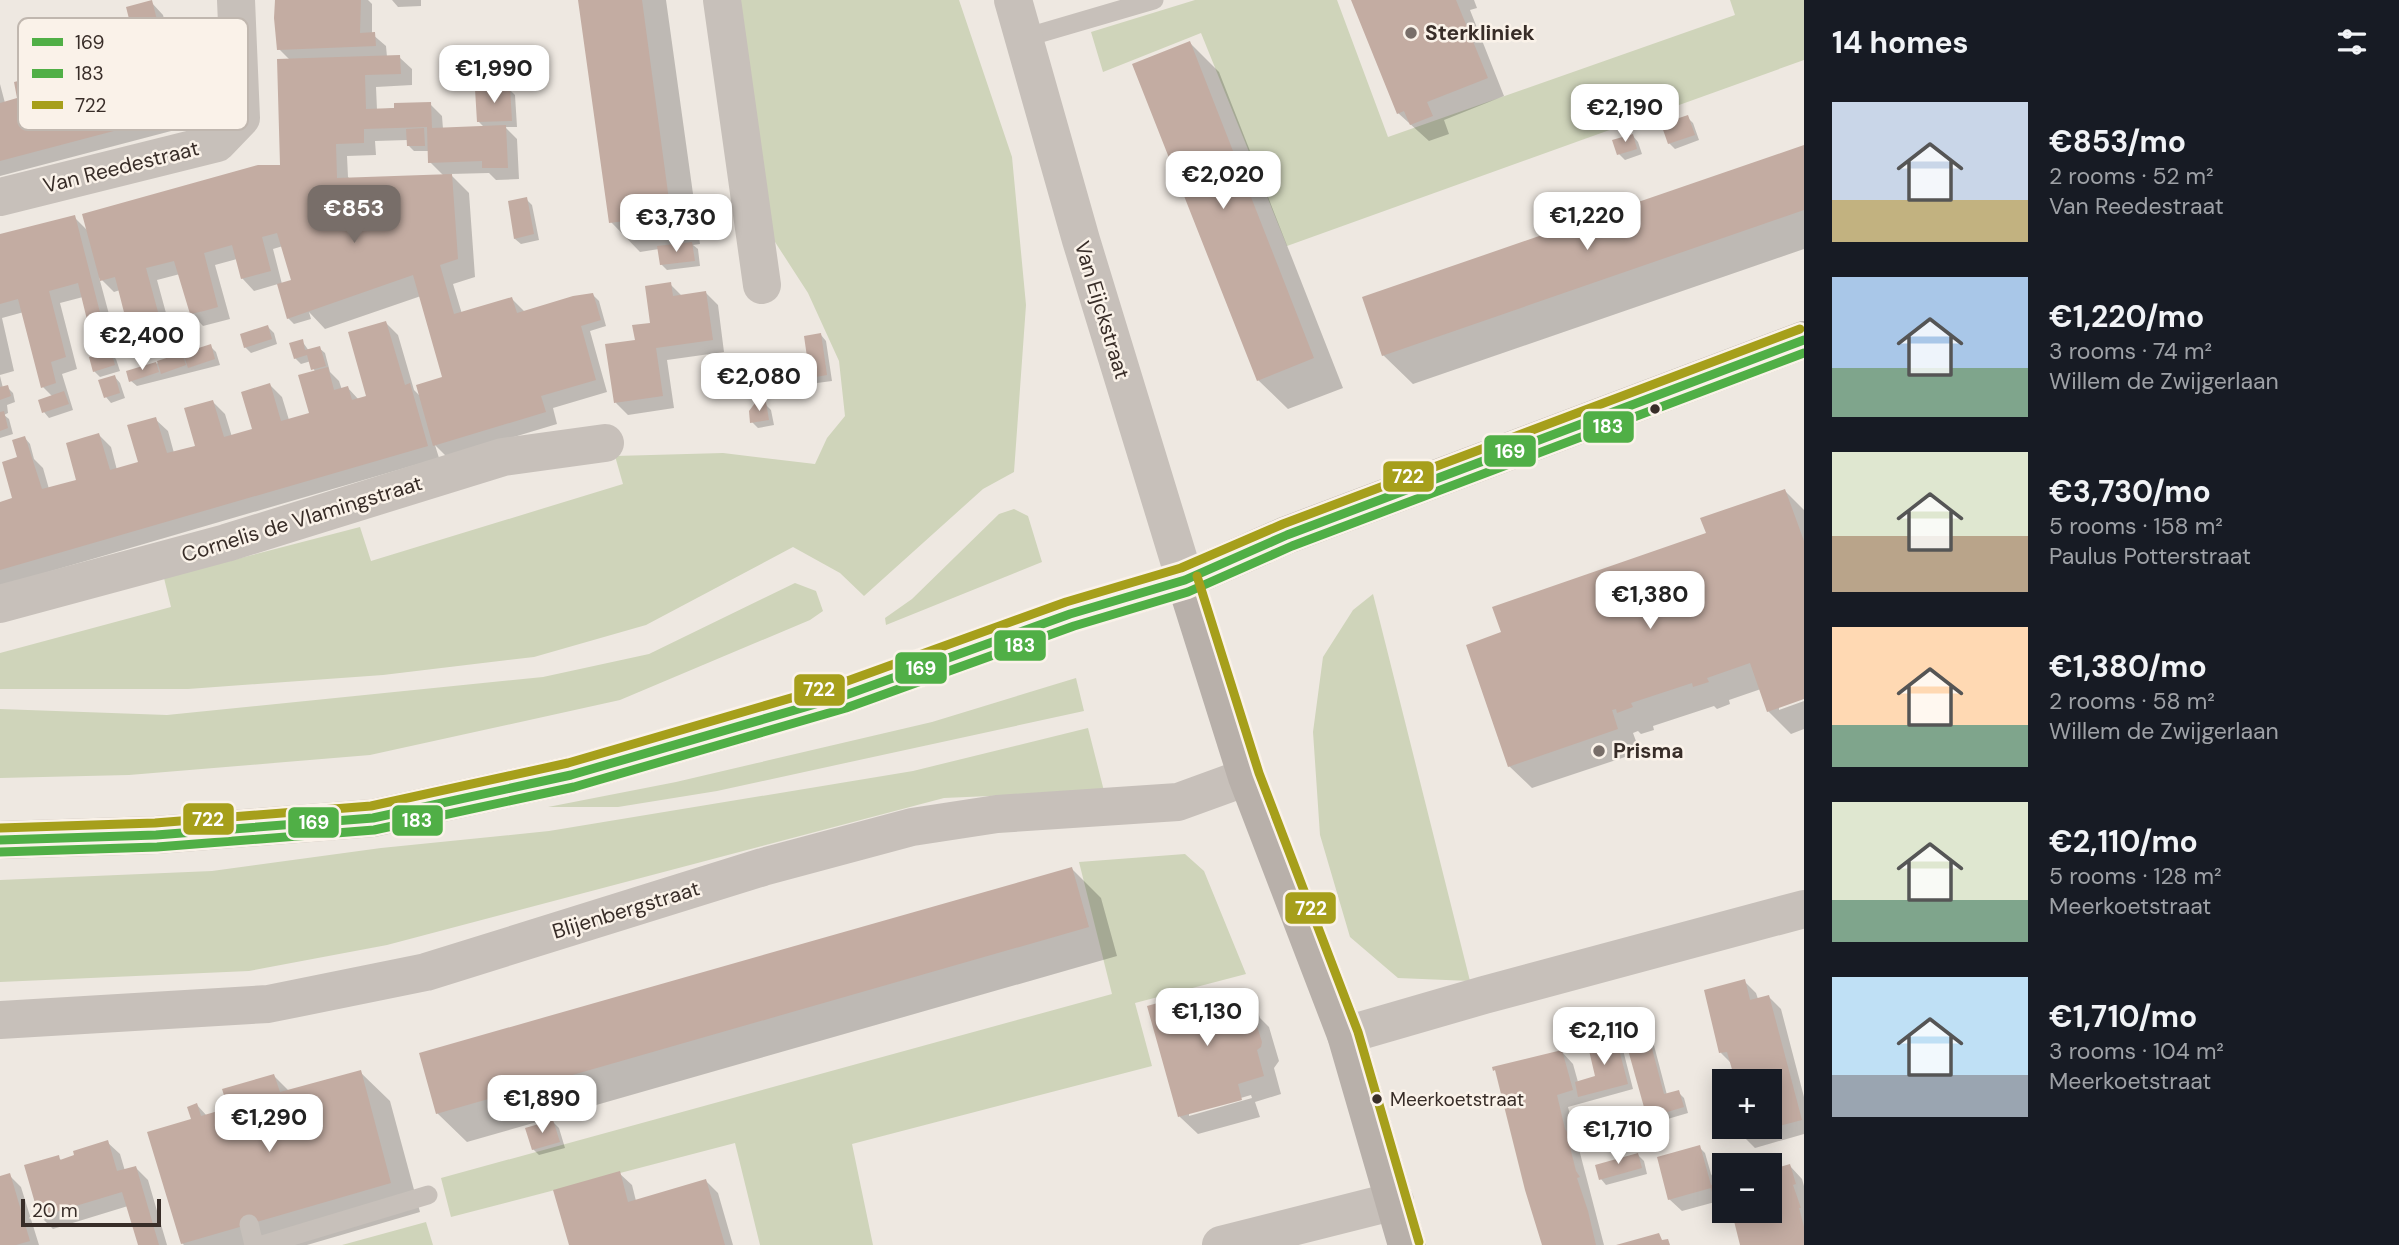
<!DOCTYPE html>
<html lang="en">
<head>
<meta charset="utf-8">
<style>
  :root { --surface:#171b24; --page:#242831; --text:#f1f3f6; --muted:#9ea1a6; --accent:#786e69 }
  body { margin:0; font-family:"DM Sans",sans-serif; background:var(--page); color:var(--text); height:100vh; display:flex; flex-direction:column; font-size:26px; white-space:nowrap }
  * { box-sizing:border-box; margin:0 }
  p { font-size:23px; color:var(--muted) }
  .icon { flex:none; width:38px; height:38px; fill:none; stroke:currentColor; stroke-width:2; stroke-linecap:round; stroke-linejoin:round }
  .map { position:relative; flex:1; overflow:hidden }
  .drawer { display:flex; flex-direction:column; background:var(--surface); width:595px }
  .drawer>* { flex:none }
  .fabs { position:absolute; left:1712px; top:1069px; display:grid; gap:14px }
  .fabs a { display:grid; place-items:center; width:70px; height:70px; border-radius:0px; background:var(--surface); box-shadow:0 4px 18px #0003; font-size:35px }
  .scale { position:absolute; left:21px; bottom:18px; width:140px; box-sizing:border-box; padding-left:7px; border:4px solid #382d28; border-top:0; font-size:19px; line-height:24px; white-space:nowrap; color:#382d28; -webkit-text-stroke:5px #faf2e9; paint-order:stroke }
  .price { position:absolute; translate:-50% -60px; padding:0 16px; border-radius:14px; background:#fff; color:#222; font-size:23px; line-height:46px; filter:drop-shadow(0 2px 4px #0008) }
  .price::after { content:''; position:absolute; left:50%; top:42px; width:21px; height:16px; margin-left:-10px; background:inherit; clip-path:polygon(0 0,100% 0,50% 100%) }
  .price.active { background:var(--accent); color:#fff }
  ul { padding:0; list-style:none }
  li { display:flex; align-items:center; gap:21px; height:175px; padding:0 28px }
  li span { display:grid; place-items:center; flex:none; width:196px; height:140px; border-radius:0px; color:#555 }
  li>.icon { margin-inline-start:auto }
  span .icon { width:84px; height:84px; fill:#fffc; stroke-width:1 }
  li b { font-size:30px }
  h2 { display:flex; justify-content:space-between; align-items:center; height:84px; padding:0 28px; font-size:30px }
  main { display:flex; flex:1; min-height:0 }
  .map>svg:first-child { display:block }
  .green { fill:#cfd4ba }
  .shadow { fill:#0003; fill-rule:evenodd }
  .building { fill:#c3aca2 }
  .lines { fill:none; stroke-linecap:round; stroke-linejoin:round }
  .lane { stroke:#c7c0ba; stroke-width:19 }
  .street { stroke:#c7c0ba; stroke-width:38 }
  .secondary { stroke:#b8b0aa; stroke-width:38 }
  .bus-1-casing { stroke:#faf2e9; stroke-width:14 }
  .bus-2-casing { stroke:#faf2e9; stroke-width:14 }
  .bus-3-casing { stroke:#faf2e9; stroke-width:14 }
  .bus-1 { stroke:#50af46; stroke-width:9 }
  .bus-2 { stroke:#50af46; stroke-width:9 }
  .bus-3 { stroke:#a69f1b; stroke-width:9 }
  .poi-dot { fill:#786e69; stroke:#faf2e9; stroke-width:2.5 }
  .bus-dot { fill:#382d28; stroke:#faf2e9; stroke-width:2.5 }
  .labels { text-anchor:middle; stroke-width:5; stroke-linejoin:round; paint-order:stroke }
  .bus-label { font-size:19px; fill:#382d28; stroke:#faf2e9; text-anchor:start }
  .poi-label { font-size:21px; font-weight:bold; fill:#382d28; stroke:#faf2e9; text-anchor:start }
  .street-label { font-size:21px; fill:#382d28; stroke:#faf2e9 }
  .key { fill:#faf2e9; stroke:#c0b7af; stroke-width:2 }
  .key-label { font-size:19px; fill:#382d28 }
  .line-badge { stroke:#faf2e9; stroke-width:2.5 }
  .badge-label { font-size:19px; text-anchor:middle; font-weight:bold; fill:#fff }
</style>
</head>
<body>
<main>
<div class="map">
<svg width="1804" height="1245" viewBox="0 0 1804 1245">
  <rect width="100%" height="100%" fill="#eee8e1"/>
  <path class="green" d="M734 0H959L1012 157 1026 305 1014 472 983 489 864 596 840 573 793 547 646 625 534 657 383 675 188 689H0V653L171 607 164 578 360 527 371 561 623 484 615 456 723 453 815 464 827 438 845 416 839 361 808 293 766 228Z
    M1195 0H1337L1388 137 1735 15 1730 0H1804V60L1287 246 1201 33 1103 72 1091 32Z
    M1014 509 1028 516 1042 562 886 625 885 618 912 599 999 514Z
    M795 583 816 591 823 611 810 620 620 700 370 755 129 775 0 778V709L167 715 543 677 649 654Z
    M1373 594 1470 981 1398 978 1350 937 1320 835 1313 732 1323 657 1353 610Z
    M1076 678 1084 711 717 791 618 807H548L676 782 932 722Z
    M1088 728 1104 791 944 798 387 945 249 971 0 982V880L212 871 381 848 549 831 913 771Z
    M1185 854 1204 871 1246 974 1135 1003 1152 1066 852 1144 873 1245H760L735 1143 451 1217 441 1178 1112 994 1079 862Z
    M426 1222 433 1245H342Z"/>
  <path class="shadow" d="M277 0H368L372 4V34L386 46 387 57H399L412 69V85L376 87 377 110 430 104 442 116 443 129 485 128 478 121 509 89 515 95 517 127H505L517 139 519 179 496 180 489 173 450 174 469 193 475 277 453 284 462 314 512 299 525 312 593 295 599 301 606 326 590 331 607 392 553 408 557 424 447 457 435 445 439 458 0 586V504L14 499 25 438 30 444 34 459 43 468 49 489 78 481 99 435 111 447 117 470 140 463 155 419 168 431 174 453 197 447 213 402 225 414 232 437 254 430 270 385 282 397 289 420 311 414 315 372 311 361 301 364 295 358 302 341 309 351 319 348 325 353 330 372 339 381 342 390 348 388 359 400 369 397 386 323 398 335 414 390 422 398 445 378 421 296 325 329 309 312 311 319 294 324 288 318 278 284 254 291 242 278 237 259 215 265 230 319 203 326 191 313 180 274 157 280 175 346 162 350 149 337 142 339 130 327 120 290 114 292 99 277 117 344 105 347 93 335 83 297 60 303 77 369 62 374 73 410 49 418 44 412 53 397 43 387 24 312 2 318 14 371 0 375V235L74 217 89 232 282 166 290 60 279 49ZM408 140 409 146 414 151H429L430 162 444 176 351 180 348 177 347 156 376 155 375 141ZM283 246 293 281 282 284 273 249Z
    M392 0H421V6L398 7Z
    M580 0H666L700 244 693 245 698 249 700 266 667 270 661 264 659 249 640 252 611 222Z
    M1353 0H1474L1477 8 1470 10 1504 96 1444 120 1449 134 1429 141 1398 113Z
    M151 2 163 15 174 56 177 59 199 53 211 65 213 120 0 176V84L5 103 20 99 37 78 53 41 65 54 72 86 108 77 106 21 119 33 128 71 143 67Z
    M1190 43 1219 72 1343 388 1288 409 1258 380Z
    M1687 117 1693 123 1699 140 1675 149 1669 143Z
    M1633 136 1638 142 1642 154 1625 160 1619 154Z
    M1804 146V249L1413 384 1383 355Z
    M526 199 532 205 539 240 521 244 515 239Z
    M670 284 682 296 706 293 718 305 724 352 667 360 674 408 628 415 616 403 637 342 652 325Z
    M268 327 274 333 277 344 251 353 245 347Z
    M821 335 826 341 832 381 817 383 811 377Z
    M210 346 216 352 220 365 137 386 131 381 128 373Z
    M110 353 116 359 120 371 100 377 94 371Z
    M0 376 3 388 7 387 13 393 15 402 7 405 8 413 4 415 9 419 13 434 0 438Z
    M115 377 120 383 125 398 111 403 106 397Z
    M765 404 771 410 774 425 758 428 752 422Z
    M1785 491 1804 510V697L1779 706V710L1804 701V729L1791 734 1768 711 1761 689 1729 700 1730 704 1717 709 1714 706 1653 726 1654 730 1641 734 1638 731 1633 733 1640 752 1532 788 1509 766 1503 633 1708 534Z
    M1072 869 1101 898 1117 956 467 1142 437 1113Z
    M1744 981 1756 993 1758 999 1769 997 1781 1009 1804 1097V1134L1755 1148 1742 1135 1740 1127H1769V1082L1735 1074 1733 1065 1721 1053Z
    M1211 990 1218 998 1239 991 1257 1009 1260 1018 1269 1027 1279 1061 1274 1068 1281 1094 1255 1102 1260 1117 1198 1134 1180 1117 1149 1007ZM1251 1095 1252 1098 1189 1116V1113Z
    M1646 1028 1651 1034 1667 1095 1678 1092 1684 1098 1688 1113 1654 1123 1649 1117Z
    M1615 1036 1621 1042 1633 1089 1568 1107 1604 1245H1544L1541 1235 1561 1051 1573 1064 1578 1082 1597 1077Z
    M360 1072 390 1101 420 1212 307 1245H184L182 1243 193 1120 197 1105 207 1116 230 1109 274 1076 290 1092Z
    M553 1122 559 1128 565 1148 539 1155 533 1149Z
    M107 1142 120 1154 125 1171 136 1168 148 1180 167 1245H140L128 1206 53 1229 41 1217 26 1166 58 1157 62 1161Z
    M1699 1147 1705 1153 1711 1174 1718 1185 1724 1184V1210L1715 1202 1682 1211 1669 1199Z
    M1638 1155 1644 1161 1647 1174 1606 1185 1601 1179Z
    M1790 1166 1802 1179 1804 1186V1245H1742L1750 1219 1748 1211H1769Z
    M619 1173 632 1185 636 1201 706 1181 718 1193 733 1245H570Z
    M9 1175 21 1187 39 1245H0V1179Z
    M1725 1211H1746L1729 1215Z"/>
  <path class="building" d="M152 0 165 52 171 50 173 58 199 51 201 108 0 161V103L17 98 14 82 35 77 27 47 53 39 64 86 105 75 93 23 107 19 120 71 141 66 126 7Z
    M275 0H361L360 33 375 32 376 46 277 50 274 18Z
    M578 0H642L671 215 609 223Z
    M1351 0H1456L1488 78 1427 102 1433 116 1410 125 1404 111 1397 114Z
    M1190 41 1314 358 1257 381 1132 64Z
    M400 55 401 74 365 75 366 109 394 108V103L431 102 432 128 506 125 508 168H482V161L428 163 427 127 364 129V143L336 144 337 178 452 174 458 259 440 265 454 314 512 297 517 313 573 296 593 293 601 320 581 326 596 380 541 396 546 412 433 446 416 385 442 377 413 275 287 319 277 284 291 280 277 233 262 237 271 271 241 279 232 245 204 253 218 307 204 311 190 314 174 261 146 268 164 334 149 339 145 323 128 328 115 277 100 281 82 214 258 165H280L277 59Z
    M510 87 512 121 477 122 475 89Z
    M1688 115 1695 135 1668 144 1661 124Z
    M424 128 425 146H407L406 129Z
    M1633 134 1637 149 1617 155 1612 140Z
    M1804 145V210L1382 356 1362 297Z
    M527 197 534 234 514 239 508 201Z
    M75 215 105 332 91 336 78 283 49 291 66 357 51 362 56 383 41 388 18 299 0 304V234Z
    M692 242 695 261 660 265 657 246Z
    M671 282 673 296 706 291 713 340 656 348 663 396 614 403 605 344 635 340 632 325 650 323 645 286Z
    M386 321 405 385 410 383 428 446 0 570V502L12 498 2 462 17 457 12 440 25 436 42 489 76 480 66 443 82 438 99 433 110 470 138 462 127 425 156 417 167 453 195 446 184 408 213 400 224 437 252 429 241 392 270 383 281 421 309 413 298 375 328 367 334 390 348 386 352 400 366 396 348 332Z
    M268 325 272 339 244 348 240 334Z
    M821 333 827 375 810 378 804 336Z
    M303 339 305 350 320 346 326 366 311 370 307 355 294 359 289 343Z
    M211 344 215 359 188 368 183 353Z
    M111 351 115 365 93 372 89 357Z
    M182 353 186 365 161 374 157 361Z
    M156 362 159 372 129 382 126 371Z
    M115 375 120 393 104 398 98 380Z
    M8 385 11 396 0 400V387Z
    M64 391 69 404 42 413 38 400Z
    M766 402 769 420 750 423 749 411 755 403Z
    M4 411 8 428 0 431V412Z
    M1785 489 1804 541V699L1767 712 1750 663 1707 678 1709 682 1693 687 1692 683 1631 703 1633 707 1617 713 1616 709 1612 710 1618 729 1508 767 1466 645 1501 632 1492 607 1706 533 1700 518Z
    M1072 867 1089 927 436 1114 419 1053Z
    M1745 979 1750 1000 1769 995 1802 1120 1741 1136 1738 1127H1769V1082H1726L1724 1075 1733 1073 1727 1052 1719 1053 1704 990Z
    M1211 988 1214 997 1240 989 1245 1009 1251 1007 1262 1042 1261 1047 1257 1050 1264 1076 1238 1084 1242 1100 1178 1117 1147 1006Z
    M1646 1026 1664 1094 1679 1090 1684 1107 1647 1118 1623 1032Z
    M1615 1034 1628 1084 1578 1097 1575 1082 1595 1076 1587 1042Z
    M1562 1050 1573 1090 1557 1095 1565 1129 1569 1135H1567L1576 1171 1580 1177 1577 1178 1588 1211 1596 1245H1542L1525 1190 1495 1070 1493 1071 1492 1067Z
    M361 1070 391 1183 181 1244 147 1132 191 1119 187 1107 197 1103 201 1116 228 1108 222 1089 274 1074 280 1092Z
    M553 1120 560 1142 532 1150 525 1128Z
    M108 1140 117 1171 136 1166 159 1245H138L122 1192 39 1217 24 1165 59 1155 60 1160 74 1155 73 1151Z
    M1700 1145 1711 1185 1724 1182V1202L1715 1204 1711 1188 1668 1200 1657 1157Z
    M1638 1153 1642 1168 1599 1180 1595 1165Z
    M1790 1164 1796 1184 1793 1185 1801 1208H1799L1804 1227V1245H1740L1734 1221 1748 1217 1746 1211H1769V1170Z
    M620 1171 628 1202 706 1179 725 1245H569L553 1190Z
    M10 1173 30 1241 16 1245H0V1176Z
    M1659 1233 1662 1240 1668 1239 1670 1245H1616Z"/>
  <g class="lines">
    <path class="lane" d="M1024 38 1154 0
      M249 1224 254 1245
      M262 1245 428 1195"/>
    <path class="street" d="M722 0 762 285
      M1013 0 1081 240 1185 580
      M0 197 217 143 241 118 236 0
      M0 604 226 543 503 457 605 443
      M0 1020 268 1004 426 972 763 867 912 827 997 814 1178 802 1247 777
      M1346 1035 1484 995 1804 909
      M1221 1245 1395 1201"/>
    <path class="secondary" d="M1185 580 1247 777 1346 1035 1407 1245
      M0 840 156 835 373 818 571 775 843 696 1070 614 1185 580 1287 535 1804 340"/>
    <defs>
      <path id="bus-1" d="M0 840 156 835 373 818 571 775 843 696 1070 614 1185 580 1287 535 1804 340"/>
      <path id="bus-2" d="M0 852 157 847 374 830 574 787 846 708 1074 626 1188 592 1292 546 1804 353"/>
      <path id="bus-3" d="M1197 576 1259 773 1358 1032 1419 1242
        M0 828 155 823 371 806 568 763 839 684 1066 602 1181 568 1283 524 1800 329"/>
    </defs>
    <use href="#bus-1" class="bus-1-casing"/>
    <use href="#bus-2" class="bus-2-casing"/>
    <use href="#bus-3" class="bus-3-casing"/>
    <use href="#bus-1" class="bus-1"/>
    <use href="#bus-2" class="bus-2"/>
    <use href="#bus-3" class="bus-3"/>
  </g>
  <g class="poi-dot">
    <circle cx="1411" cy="33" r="7"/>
    <circle cx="1599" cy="751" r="7"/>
  </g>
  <g class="bus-dot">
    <circle cx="1655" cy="409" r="6"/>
    <circle cx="1377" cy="1099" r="6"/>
  </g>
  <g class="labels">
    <g class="bus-label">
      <text x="1390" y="1106">Meerkoetstraat</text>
    </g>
    <g class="poi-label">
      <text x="1425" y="40">Sterkliniek</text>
      <text x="1613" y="758">Prisma</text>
    </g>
    <g class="street-label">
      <text transform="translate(121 167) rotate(-14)" y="7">Van Reedestraat</text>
      <text transform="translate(1102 310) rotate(73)" y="7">Van Eijckstraat</text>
      <text transform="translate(302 519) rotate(-17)" y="7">Cornelis de Vlamingstraat</text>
      <text transform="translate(626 910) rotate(-17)" y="7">Blijenbergstraat</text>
    </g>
  </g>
  <rect x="18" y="18" width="230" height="112" rx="10" class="key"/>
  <rect x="32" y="38" width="31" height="8" fill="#50af46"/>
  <rect x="32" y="69" width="31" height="9" fill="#50af46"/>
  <rect x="32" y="101" width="31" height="8" fill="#a69f1b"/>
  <g class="key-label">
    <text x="75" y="49">169</text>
    <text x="75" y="80">183</text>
    <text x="75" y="112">722</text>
  </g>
  <g class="line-badge">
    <rect x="1582" y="410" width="53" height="34" rx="7" fill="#50af46"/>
    <rect x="1483" y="434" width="54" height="34" rx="7" fill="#50af46"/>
    <rect x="1382" y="460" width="53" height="33" rx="7" fill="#a69f1b"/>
    <rect x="993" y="629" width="54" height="33" rx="7" fill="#50af46"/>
    <rect x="894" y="651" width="54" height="34" rx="7" fill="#50af46"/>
    <rect x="793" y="673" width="53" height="34" rx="7" fill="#a69f1b"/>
    <rect x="182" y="802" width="53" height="34" rx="7" fill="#a69f1b"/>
    <rect x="391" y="804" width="53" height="33" rx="7" fill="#50af46"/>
    <rect x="287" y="806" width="53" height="33" rx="7" fill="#50af46"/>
    <rect x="1284" y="891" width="53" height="34" rx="7" fill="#a69f1b"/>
  </g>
  <g class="badge-label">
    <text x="1608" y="433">183</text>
    <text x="1510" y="458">169</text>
    <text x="1408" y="483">722</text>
    <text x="1020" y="652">183</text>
    <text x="921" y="675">169</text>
    <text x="819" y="696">722</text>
    <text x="208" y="826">722</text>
    <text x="417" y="827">183</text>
    <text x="314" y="829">169</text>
    <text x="1311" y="915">722</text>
  </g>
</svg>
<div class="fabs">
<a>+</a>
<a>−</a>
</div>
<div class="scale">20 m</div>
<b class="price" style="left:494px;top:105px">€1,990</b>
<b class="price" style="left:1625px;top:144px">€2,190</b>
<b class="price" style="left:1223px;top:211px">€2,020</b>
<b class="price active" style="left:354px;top:245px">€853</b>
<b class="price" style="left:1587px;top:252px">€1,220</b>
<b class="price" style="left:676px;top:254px">€3,730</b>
<b class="price" style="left:142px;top:372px">€2,400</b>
<b class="price" style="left:759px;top:413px">€2,080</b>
<b class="price" style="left:1650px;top:631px">€1,380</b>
<b class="price" style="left:1207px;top:1048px">€1,130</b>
<b class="price" style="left:1604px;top:1067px">€2,110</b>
<b class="price" style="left:542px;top:1135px">€1,890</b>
<b class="price" style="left:269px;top:1154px">€1,290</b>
<b class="price" style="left:1618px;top:1166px">€1,710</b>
</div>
<section class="drawer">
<h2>14 homes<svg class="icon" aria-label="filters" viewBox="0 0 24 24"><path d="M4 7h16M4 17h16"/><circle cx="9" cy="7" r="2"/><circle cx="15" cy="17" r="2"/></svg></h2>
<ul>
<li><span style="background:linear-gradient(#c9d6e8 70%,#c2b280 0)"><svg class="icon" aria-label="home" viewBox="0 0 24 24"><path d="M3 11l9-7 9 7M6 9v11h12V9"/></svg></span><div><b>€853/mo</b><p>2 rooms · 52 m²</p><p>Van Reedestraat</p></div></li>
<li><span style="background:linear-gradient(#a9c7e8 65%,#7fa58c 0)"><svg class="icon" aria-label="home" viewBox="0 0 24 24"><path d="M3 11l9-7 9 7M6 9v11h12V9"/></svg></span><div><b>€1,220/mo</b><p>3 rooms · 74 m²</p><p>Willem de Zwijgerlaan</p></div></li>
<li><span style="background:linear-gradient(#dfe7d0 60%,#b9a48a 0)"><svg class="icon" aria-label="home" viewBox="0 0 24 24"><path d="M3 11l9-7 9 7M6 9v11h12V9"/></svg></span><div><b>€3,730/mo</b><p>5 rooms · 158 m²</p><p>Paulus Potterstraat</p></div></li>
<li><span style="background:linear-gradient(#ffd9b3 70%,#7fa58c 0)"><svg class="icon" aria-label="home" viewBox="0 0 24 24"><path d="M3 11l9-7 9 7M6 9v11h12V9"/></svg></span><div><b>€1,380/mo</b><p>2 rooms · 58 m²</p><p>Willem de Zwijgerlaan</p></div></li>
<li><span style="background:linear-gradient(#dfe7d0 70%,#7fa58c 0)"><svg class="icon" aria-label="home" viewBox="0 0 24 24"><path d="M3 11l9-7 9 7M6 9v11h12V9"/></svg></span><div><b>€2,110/mo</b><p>5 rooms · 128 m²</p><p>Meerkoetstraat</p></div></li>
<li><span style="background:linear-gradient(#bfe0f5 70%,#9aa5b1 0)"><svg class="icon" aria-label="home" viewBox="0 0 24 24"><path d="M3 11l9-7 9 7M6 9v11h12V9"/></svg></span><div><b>€1,710/mo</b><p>3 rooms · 104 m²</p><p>Meerkoetstraat</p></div></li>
</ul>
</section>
</main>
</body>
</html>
